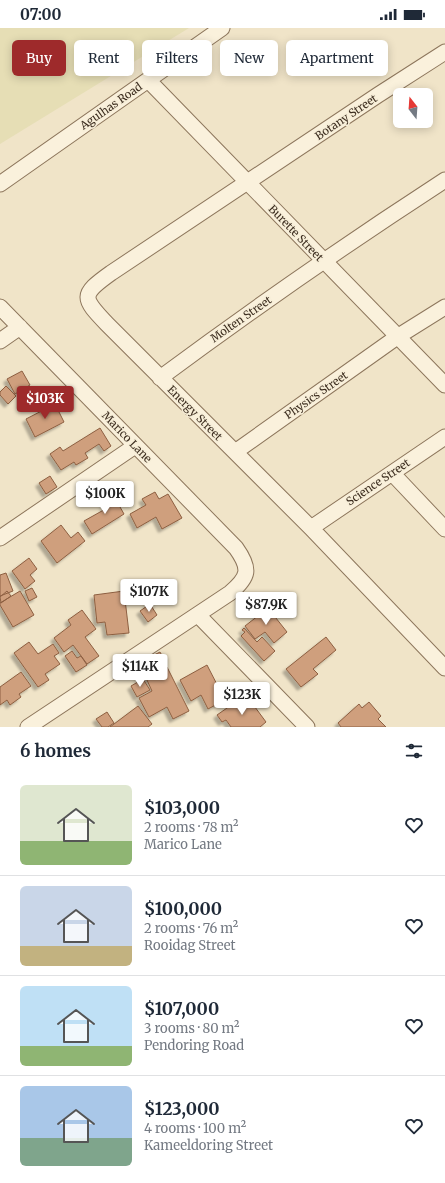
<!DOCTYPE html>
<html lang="en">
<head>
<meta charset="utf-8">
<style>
  :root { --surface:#fff; --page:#f6f6f7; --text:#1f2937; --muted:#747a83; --line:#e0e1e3; --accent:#9e2a2b }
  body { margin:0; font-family:Merriweather,serif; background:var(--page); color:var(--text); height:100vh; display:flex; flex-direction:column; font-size:15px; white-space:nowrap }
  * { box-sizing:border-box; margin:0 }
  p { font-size:13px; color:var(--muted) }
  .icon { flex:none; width:22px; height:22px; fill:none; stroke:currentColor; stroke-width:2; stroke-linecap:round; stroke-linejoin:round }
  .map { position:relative; height:699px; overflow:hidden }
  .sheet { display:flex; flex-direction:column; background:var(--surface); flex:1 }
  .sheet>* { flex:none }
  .top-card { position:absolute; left:12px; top:12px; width:421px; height:36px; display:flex; gap:8px }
  .needle { width:26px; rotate:343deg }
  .controls { position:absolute; left:393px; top:60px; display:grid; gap:8px }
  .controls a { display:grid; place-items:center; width:40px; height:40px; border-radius:6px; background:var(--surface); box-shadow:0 2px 10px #0003; font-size:20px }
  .price { position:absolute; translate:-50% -34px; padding:0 9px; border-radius:4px; background:#fff; color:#222; font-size:13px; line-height:26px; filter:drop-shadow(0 1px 2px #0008) }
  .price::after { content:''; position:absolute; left:50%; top:24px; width:12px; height:9px; margin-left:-6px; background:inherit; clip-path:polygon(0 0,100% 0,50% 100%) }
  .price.selected { background:var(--accent); color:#fff }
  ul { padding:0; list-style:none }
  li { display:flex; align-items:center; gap:12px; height:100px; padding:0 20px }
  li+li { border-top:1px solid var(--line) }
  li span { display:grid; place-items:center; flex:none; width:112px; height:80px; border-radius:6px; color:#555 }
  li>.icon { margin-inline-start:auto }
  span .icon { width:48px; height:48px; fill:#fffc; stroke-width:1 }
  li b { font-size:17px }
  h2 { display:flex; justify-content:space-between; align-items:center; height:48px; padding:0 20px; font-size:17px }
  .tag { padding:0 14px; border-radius:6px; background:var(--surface); box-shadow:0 2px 10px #0003; font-size:14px; line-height:36px }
  .tag.selected { background:var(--accent); color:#fff }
  .status { display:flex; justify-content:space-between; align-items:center; height:28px; padding:0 20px; background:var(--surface); direction:ltr }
  .status svg { height:11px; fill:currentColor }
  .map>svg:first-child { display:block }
  .farmland { fill:#e6deb5 }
  .building { fill:#cf9f7d; stroke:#8d5f41; filter:url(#shadow) }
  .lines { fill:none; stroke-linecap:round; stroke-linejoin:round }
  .street-casing { stroke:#8d765c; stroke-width:17 }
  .street { stroke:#faf1dc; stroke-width:15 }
  .labels { text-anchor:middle; stroke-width:3; stroke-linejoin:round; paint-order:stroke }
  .street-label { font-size:11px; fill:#3d2e20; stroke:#f7eed8 }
</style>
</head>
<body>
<div class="status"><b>07:00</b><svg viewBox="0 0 49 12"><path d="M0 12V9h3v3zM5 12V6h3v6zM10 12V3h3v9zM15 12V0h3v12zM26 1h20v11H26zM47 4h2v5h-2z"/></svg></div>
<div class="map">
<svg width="445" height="699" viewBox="0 0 445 699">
  <defs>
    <filter id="shadow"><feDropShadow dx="-3.5" dy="3.5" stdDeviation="1" flood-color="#0004"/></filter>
  </defs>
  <rect width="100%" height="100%" fill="#f0e4c8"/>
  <path class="farmland" d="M0 0H189L0 116Z"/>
  <path class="building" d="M22 343 30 357 15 366 7 351Z
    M6 358 16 368 8 376 0 367V364Z
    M55 376 64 394 35 409 26 391Z
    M100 400 111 418 104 423 99 416 85 425 88 430 76 437 74 434 61 442 50 426 60 419 63 423Z
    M50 448 57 459 46 466 39 455Z
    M111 463 124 486 92 506 84 493 109 479 103 468Z
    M155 464 159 471 168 466 182 490 162 501 156 489 137 500 130 486 146 477 142 471Z
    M61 497 71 510 78 504 85 513 57 535 41 513Z
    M29 530 37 541 30 547 35 553 25 561 12 543Z
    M6 545 13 563 0 568V547Z
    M32 560 37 569 29 573 25 563Z
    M7 563 11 568 1 575 0 569Z
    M20 563 34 587 13 599 0 577V575Z
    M124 563 129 605 107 607 105 594 97 595 94 567Z
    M150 576 157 587 148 594 140 583Z
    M268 580 287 604 274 615 265 604 255 611 245 598Z
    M82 582 96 601 85 609 99 628 87 636 73 617 64 624 54 610 71 597 68 592Z
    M244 600 257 614 262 609 275 623 264 633 241 608 245 604 242 602Z
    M326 609 336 622 313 641 318 646 301 659 286 641Z
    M29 614 38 626 53 616 59 625 54 628 60 636 45 646 49 652 38 659 14 625Z
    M72 623 77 630 81 628 87 637 76 644 65 628Z
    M160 624 166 635 159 640 152 628Z
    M207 637 225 672 208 681 201 667 191 673 180 652Z
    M167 639 189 683 173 691 167 679 149 689 139 670 152 663 146 650Z
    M21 644 31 658 19 666 21 669 10 677 7 672 0 677V659Z
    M143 651 150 662 137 669 131 658Z
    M237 673 244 682 252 675 266 694 260 699H231L226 692 222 694 217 687Z
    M369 674 381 688 378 691 386 699H341L338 695 359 676 362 680Z
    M138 678 152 696 148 699H110Z
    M107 684 114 695 108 699H102L96 691Z"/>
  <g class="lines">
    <defs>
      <path id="street" d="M445 24 378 67 111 245C80 267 82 270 107 296L311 500 445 640
        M148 52 445 357
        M0 156 222 0
        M0 279 236 520C251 541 249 549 230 565L28 699
        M0 313 20 299
        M160 350C253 281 348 215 445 152
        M235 424 397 309 445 279
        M392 445 445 501
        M311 500 445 409
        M0 510 135 418
        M198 587 307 699"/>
    </defs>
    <use href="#street" class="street-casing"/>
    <use href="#street" class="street"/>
  </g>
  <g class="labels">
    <g class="street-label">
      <text transform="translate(111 78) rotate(-35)" y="4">Agulhas Road</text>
      <text transform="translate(346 89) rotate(-34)" y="4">Botany Street</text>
      <text transform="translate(296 205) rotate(46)" y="4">Burette Street</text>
      <text transform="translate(241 291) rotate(-35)" y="4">Molten Street</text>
      <text transform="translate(316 367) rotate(-35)" y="4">Physics Street</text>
      <text transform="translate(195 385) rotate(45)" y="4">Energy Street</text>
      <text transform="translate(127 409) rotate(46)" y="4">Marico Lane</text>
      <text transform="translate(378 454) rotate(-34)" y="4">Science Street</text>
    </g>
  </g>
</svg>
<div class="controls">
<a><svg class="needle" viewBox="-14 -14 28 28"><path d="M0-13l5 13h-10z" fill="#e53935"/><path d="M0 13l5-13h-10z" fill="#747a83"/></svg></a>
</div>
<b class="price selected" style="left:45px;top:392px">$103K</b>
<b class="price" style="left:105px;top:487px">$100K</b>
<b class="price" style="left:149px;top:585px">$107K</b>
<b class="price" style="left:266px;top:598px">$87.9K</b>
<b class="price" style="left:140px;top:660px">$114K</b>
<b class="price" style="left:242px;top:688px">$123K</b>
<div class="top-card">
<a class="tag selected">Buy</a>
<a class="tag">Rent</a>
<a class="tag">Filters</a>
<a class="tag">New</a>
<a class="tag">Apartment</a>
</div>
</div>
<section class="sheet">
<h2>6 homes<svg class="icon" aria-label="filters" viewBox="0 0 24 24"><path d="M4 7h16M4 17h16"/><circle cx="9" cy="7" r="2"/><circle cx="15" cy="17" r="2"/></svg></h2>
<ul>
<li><span style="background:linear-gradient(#dfe7d0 70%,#8fb573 0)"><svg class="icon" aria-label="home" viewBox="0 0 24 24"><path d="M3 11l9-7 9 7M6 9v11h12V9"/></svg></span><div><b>$103,000</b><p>2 rooms · 78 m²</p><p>Marico Lane</p></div><svg class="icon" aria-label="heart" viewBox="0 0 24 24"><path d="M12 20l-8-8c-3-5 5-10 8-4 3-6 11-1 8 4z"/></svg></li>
<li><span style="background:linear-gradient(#c9d6e8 75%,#c2b280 0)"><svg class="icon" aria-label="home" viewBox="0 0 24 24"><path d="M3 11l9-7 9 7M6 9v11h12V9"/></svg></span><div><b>$100,000</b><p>2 rooms · 76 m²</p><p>Rooidag Street</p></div><svg class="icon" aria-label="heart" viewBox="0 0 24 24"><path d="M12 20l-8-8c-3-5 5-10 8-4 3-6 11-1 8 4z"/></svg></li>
<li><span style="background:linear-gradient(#bfe0f5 75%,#8fb573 0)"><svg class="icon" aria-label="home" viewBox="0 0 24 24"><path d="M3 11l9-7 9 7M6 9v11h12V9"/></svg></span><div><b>$107,000</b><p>3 rooms · 80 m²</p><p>Pendoring Road</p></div><svg class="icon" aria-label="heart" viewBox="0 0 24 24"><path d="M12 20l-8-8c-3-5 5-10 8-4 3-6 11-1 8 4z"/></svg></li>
<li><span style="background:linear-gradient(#a9c7e8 65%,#7fa58c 0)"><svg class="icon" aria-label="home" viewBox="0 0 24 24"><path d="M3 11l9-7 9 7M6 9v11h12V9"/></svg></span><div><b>$123,000</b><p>4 rooms · 100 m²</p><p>Kameeldoring Street</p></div><svg class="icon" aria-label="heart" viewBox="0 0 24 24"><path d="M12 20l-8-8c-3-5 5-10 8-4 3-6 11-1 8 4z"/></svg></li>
</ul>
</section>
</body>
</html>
